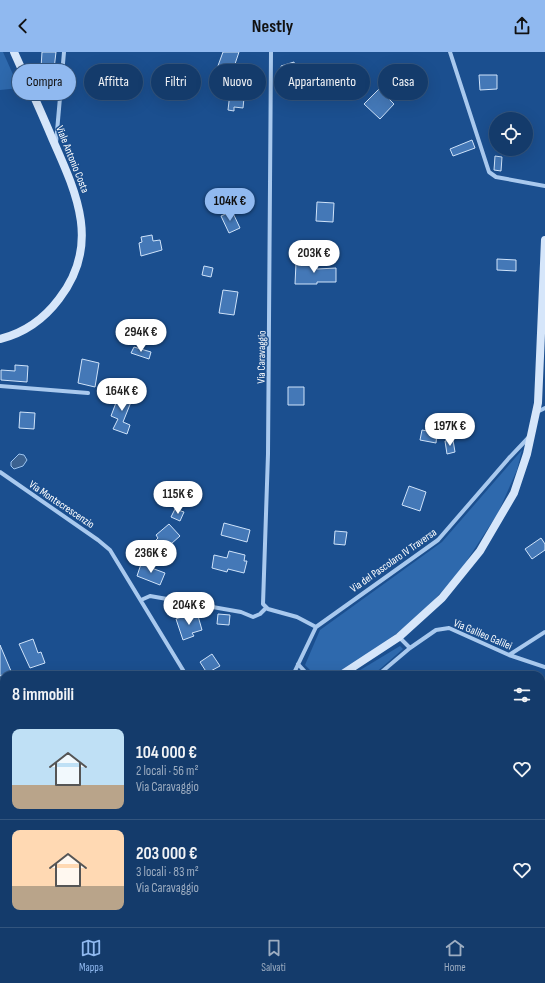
<!DOCTYPE html>
<html lang="it">
<head>
<meta charset="utf-8">
<style>
  :root { --surface:#143b6b; --page:#1d4271; --text:#f1f3f6; --muted:#9dadc1; --line:#33557e; --accent:#90b9f0 }
  body { margin:0; font-family:"Sofia Sans Condensed",sans-serif; background:var(--page); color:var(--text); height:100vh; display:flex; flex-direction:column; font-size:15px; white-space:nowrap }
  * { box-sizing:border-box; margin:0 }
  p { font-size:13px; color:var(--muted) }
  .icon { flex:none; width:22px; height:22px; fill:none; stroke:currentColor; stroke-width:2; stroke-linecap:round; stroke-linejoin:round }
  .map { position:relative; flex:1; overflow:hidden }
  .sheet { position:absolute; left:0px; top:619px; width:545px; height:256px; display:flex; flex-direction:column; background:var(--surface); border-radius:12px 12px 0 0; box-shadow:0 4px 16px #0002,0 0 0 1px var(--line) }
  .sheet>* { flex:none }
  .banner { position:absolute; left:12px; top:12px; width:521px; height:36px; display:flex; gap:8px }
  .tools { position:absolute; left:489px; top:60px; display:grid; gap:8px }
  .tools a { display:grid; place-items:center; width:44px; height:44px; border-radius:50%; background:var(--surface); box-shadow:0 4px 16px #0002,0 0 0 1px var(--line); font-size:20px }
  .price { position:absolute; translate:-50% -34px; padding:0 9px; border-radius:14px; background:#fff; color:#222; font-size:13px; line-height:26px; filter:drop-shadow(0 1px 2px #0008) }
  .price::after { content:''; position:absolute; left:50%; top:24px; width:12px; height:9px; margin-left:-6px; background:inherit; clip-path:polygon(0 0,100% 0,50% 100%) }
  .price.active { background:var(--accent); color:#111 }
  ul { padding:0; list-style:none }
  li { display:flex; align-items:center; gap:12px; height:100px; padding:0 12px }
  li+li { border-top:1px solid var(--line) }
  li span { display:grid; place-items:center; flex:none; width:112px; height:80px; border-radius:8px; color:#555 }
  li>.icon { margin-inline-start:auto }
  span .icon { width:48px; height:48px; fill:#fffc; stroke-width:1 }
  li b { font-size:17px }
  h2 { display:flex; justify-content:space-between; align-items:center; height:48px; padding:0 12px; font-size:17px }
  .chip { padding:0 14px; border-radius:18px; background:var(--surface); box-shadow:0 4px 16px #0002,0 0 0 1px var(--line); font-size:14px; line-height:36px }
  .chip.active { background:var(--accent); color:#111 }
  header { display:flex; justify-content:space-between; align-items:center; height:52px; padding:0 12px; background:var(--accent); color:#111; font-size:18px; font-weight:700 }
  .dock { display:flex; justify-content:space-around; align-items:center; height:56px; border-top:1px solid var(--line); background:var(--surface); font-size:11px; color:var(--muted) }
  .dock a { display:grid; justify-items:center; gap:2px }
  .dock .active { color:var(--accent) }
  .map>svg:first-child { display:block }
  .green { fill:#2e69ad }
  .water { fill:#3c6290; stroke:#9cc4f0 }
  .building { fill:#4478b7; stroke:#cfe3fa }
  .lines { fill:none; stroke-linecap:round; stroke-linejoin:round }
  .secondary-tunnel { stroke:#3d69a0; stroke-width:8; stroke-dasharray:8 4; stroke-linecap:butt }
  .minor { stroke:#a9c9ee; stroke-width:4 }
  .secondary { stroke:#d6e6fa; stroke-width:8 }
  .labels { text-anchor:middle; stroke-width:3; stroke-linejoin:round; paint-order:stroke }
  .street-label { font-size:11px; fill:#fff; stroke:#1b4f8f }
</style>
</head>
<body>
<header><svg class="icon" aria-label="back" viewBox="0 0 24 24"><path d="M15 5l-7 7 7 7"/></svg>Nestly<svg class="icon" aria-label="share" viewBox="0 0 24 24"><path d="M12 15V3M7 8l5-5 5 5M5 13v7h14v-7"/></svg></header>
<div class="map">
<svg width="545" height="875" viewBox="0 0 545 875">
  <rect width="100%" height="100%" fill="#1b4f8f"/>
  <path class="green" d="M0 0H3L19 36 0 38Z
    M522 398 517 418 498 461 464 513 446 535 419 564 343 623H315L305 613 320 578 442 490Z
    M400 594 403 597 373 623H352Z"/>
  <path class="water" d="M19 402 24 403 27 408 23 414 14 417 11 414V410Z"/>
  <path class="building" d="M42 0H56L54 17 41 16Z
    M223 0H239L230 27 215 22Z
    M294 10 297 24 284 27 281 14Z
    M479 23H497V37L480 38Z
    M231 32 240 34 238 46H244L243 56 234 55V59L228 58Z
    M379 37 394 52 380 67 364 52Z
    M472 88 475 96 453 104 450 97Z
    M495 104 502 105 501 119 494 118Z
    M317 150 334 151 333 170 316 169Z
    M232 159 240 176 229 181 221 164Z
    M152 183 153 189 160 188 162 198 141 204 139 191 142 190 141 185Z
    M497 207 516 208V219L497 218Z
    M296 211H317V217L336 216V230H317V232H295Z
    M204 214 213 216 211 225 202 223Z
    M223 238 238 240 234 263 219 261Z
    M134 295 151 300 149 307 131 301Z
    M82 307 99 311 95 335 78 331Z
    M15 313 28 314 27 330 1 328V318L15 319Z
    M288 335H304V353H288Z
    M120 340 133 345 123 370 130 373 127 382 113 377 118 367 111 364Z
    M20 360 35 361 34 377 19 376Z
    M422 378 437 381 436 391 420 388Z
    M453 388 455 400 447 402 445 389Z
    M409 434 426 440 420 459 402 453Z
    M175 457 184 460 180 469 171 465Z
    M224 471 250 478 247 490 221 483Z
    M169 472 180 484 162 500 153 491 158 486 156 483Z
    M335 479 347 480 345 493 334 492Z
    M541 486 545 492V498L532 507 525 497Z
    M229 499 245 503 244 509H247L244 521 228 517 227 520 212 516 214 503 227 506Z
    M141 512 165 521 160 533 137 524Z
    M218 562 230 563 229 573 217 572Z
    M187 563 188 567 198 564 202 578 192 581 194 584 183 588 176 567Z
    M33 587 38 601 41 600 45 611 30 616 19 592Z
    M0 593 11 619 0 624Z
    M212 602 220 614 207 621 200 610Z"/>
  <g class="lines">
    <path class="secondary-tunnel" d="M0 844 4 842"/>
    <path class="minor" d="M271 0 268 402 263 552 268 557 297 565 316 575
      M450 0 489 120 496 125 545 134
      M56 91 64 0
      M0 334 88 341
      M537 360 545 356
      M0 420 98 488 110 498 186 623
      M141 548 150 544 241 560 253 565 260 562 266 556
      M399 585 410 596 436 578 449 576 509 603 545 615
      M509 603 545 580
      M298 612 308 623
      M293 623 316 575 438 488 509 406 529 385
      M378 623 410 596
      M541 803 545 802
      M37 871 38 875
      M220 871 223 875
      M303 875 308 871
      M460 875 465 871"/>
    <path class="secondary" d="M0 287C24 281 44 267 59 247 101 193 77 142 52 86 40 57 27 29 14 0
      M344 621 399 585 442 546 480 499 514 441 527 402 538 351 545 188
      M0 677 4 689
      M93 871 95 875"/>
  </g>
  <g class="labels">
    <g class="street-label">
      <text transform="translate(73 107) rotate(68)" y="4">Viale Antonio Costa</text>
      <text transform="translate(261 305) rotate(-89)" y="4">Via Caravaggio</text>
      <text transform="translate(62 452) rotate(34)" y="4">Via Montecrescenzio</text>
      <text transform="translate(393 508) rotate(-35)" y="4">Via del Pascolaro IV Traversa</text>
      <text transform="translate(483 582) rotate(23)" y="4">Via Galileo Galilei</text>
    </g>
  </g>
</svg>
<div class="tools">
<a><svg class="icon" aria-label="locate" viewBox="0 0 24 24"><circle cx="12" cy="12" r="6"/><path d="M12 2v4M12 18v4M2 12h4M18 12h4"/></svg></a>
</div>
<b class="price active" style="left:230px;top:170px">104K €</b>
<b class="price" style="left:314px;top:222px">203K €</b>
<b class="price" style="left:141px;top:301px">294K €</b>
<b class="price" style="left:122px;top:360px">164K €</b>
<b class="price" style="left:450px;top:395px">197K €</b>
<b class="price" style="left:178px;top:463px">115K €</b>
<b class="price" style="left:151px;top:522px">236K €</b>
<b class="price" style="left:189px;top:574px">204K €</b>
<div class="banner">
<a class="chip active">Compra</a>
<a class="chip">Affitta</a>
<a class="chip">Filtri</a>
<a class="chip">Nuovo</a>
<a class="chip">Appartamento</a>
<a class="chip">Casa</a>
</div>
<section class="sheet">
<h2>8 immobili<svg class="icon" aria-label="filters" viewBox="0 0 24 24"><path d="M4 7h16M4 17h16"/><circle cx="9" cy="7" r="2"/><circle cx="15" cy="17" r="2"/></svg></h2>
<ul>
<li><span style="background:linear-gradient(#bfe0f5 70%,#b9a48a 0)"><svg class="icon" aria-label="home" viewBox="0 0 24 24"><path d="M3 11l9-7 9 7M6 9v11h12V9"/></svg></span><div><b>104 000 €</b><p>2 locali · 56 m²</p><p>Via Caravaggio</p></div><svg class="icon" aria-label="heart" viewBox="0 0 24 24"><path d="M12 20l-8-8c-3-5 5-10 8-4 3-6 11-1 8 4z"/></svg></li>
<li><span style="background:linear-gradient(#ffd9b3 70%,#b9a48a 0)"><svg class="icon" aria-label="home" viewBox="0 0 24 24"><path d="M3 11l9-7 9 7M6 9v11h12V9"/></svg></span><div><b>203 000 €</b><p>3 locali · 83 m²</p><p>Via Caravaggio</p></div><svg class="icon" aria-label="heart" viewBox="0 0 24 24"><path d="M12 20l-8-8c-3-5 5-10 8-4 3-6 11-1 8 4z"/></svg></li>
</ul>
</section>
</div>
<nav class="dock">
<a class="active"><svg class="icon" aria-label="map" viewBox="0 0 24 24"><path d="M3 6l6-2 6 2 6-2v14l-6 2-6-2-6 2zM9 4v14M15 6v14"/></svg>Mappa</a>
<a><svg class="icon" aria-label="saved" viewBox="0 0 24 24"><path d="M7 4h10v16l-5-4-5 4z"/></svg>Salvati</a>
<a><svg class="icon" aria-label="home" viewBox="0 0 24 24"><path d="M3 11l9-7 9 7M6 9v11h12V9"/></svg>Home</a>
</nav>
</body>
</html>
